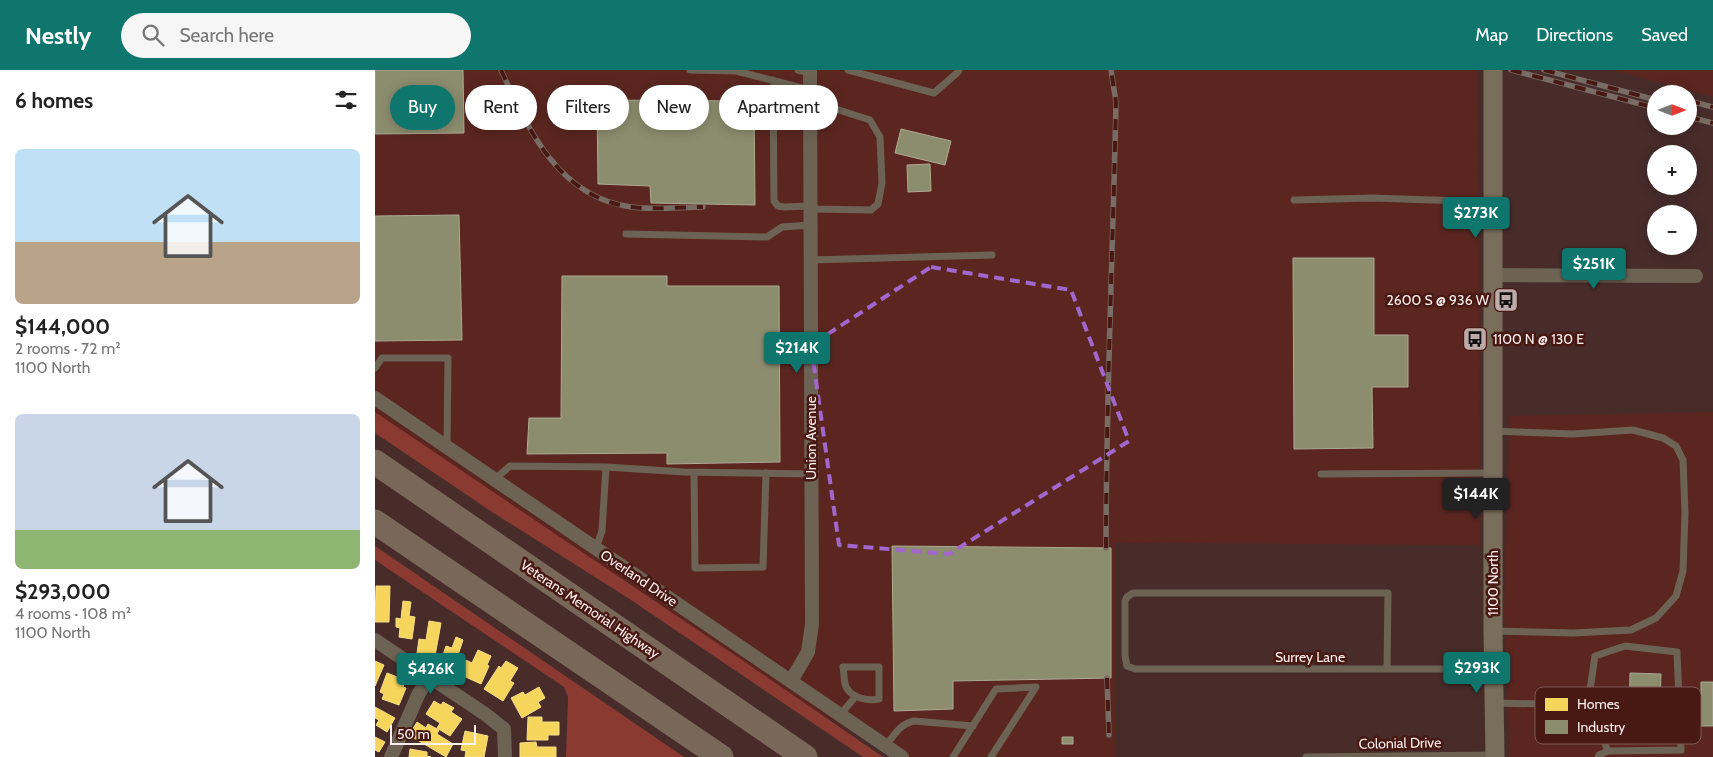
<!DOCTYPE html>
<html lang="en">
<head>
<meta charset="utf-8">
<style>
  :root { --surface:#fff; --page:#f6f6f6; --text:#222; --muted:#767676; --accent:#0f766e }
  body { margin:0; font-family:Cabin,sans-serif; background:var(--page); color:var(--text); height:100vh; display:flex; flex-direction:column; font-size:19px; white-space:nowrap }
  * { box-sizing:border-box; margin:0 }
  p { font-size:16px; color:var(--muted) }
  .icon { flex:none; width:28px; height:28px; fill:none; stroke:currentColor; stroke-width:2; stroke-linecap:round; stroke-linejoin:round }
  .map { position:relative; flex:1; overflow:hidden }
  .details { display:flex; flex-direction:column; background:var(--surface); width:375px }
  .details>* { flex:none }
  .hud { position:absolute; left:15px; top:15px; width:475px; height:45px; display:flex; gap:10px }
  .needle { width:32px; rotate:90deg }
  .controls { position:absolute; left:1272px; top:15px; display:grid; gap:10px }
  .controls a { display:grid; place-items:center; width:50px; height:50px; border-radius:50%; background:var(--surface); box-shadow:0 2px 12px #0003; font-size:25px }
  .scale { position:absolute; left:15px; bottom:12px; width:86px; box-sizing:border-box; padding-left:5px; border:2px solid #fdefed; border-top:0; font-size:14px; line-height:18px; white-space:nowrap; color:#fdefed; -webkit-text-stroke:4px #481813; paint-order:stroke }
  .price { position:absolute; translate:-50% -42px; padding:0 11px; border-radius:5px; background:var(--accent); color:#fff; font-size:16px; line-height:32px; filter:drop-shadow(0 1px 2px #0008) }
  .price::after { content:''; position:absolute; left:50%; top:30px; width:15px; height:11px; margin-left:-8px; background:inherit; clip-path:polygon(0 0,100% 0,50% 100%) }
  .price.selected { background:#222; color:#fff }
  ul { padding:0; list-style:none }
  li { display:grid; align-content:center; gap:10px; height:265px; padding:0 15px }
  li span { display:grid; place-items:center; height:155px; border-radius:8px; color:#555 }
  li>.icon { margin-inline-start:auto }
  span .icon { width:90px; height:90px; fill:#fffc; stroke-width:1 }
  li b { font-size:21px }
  h2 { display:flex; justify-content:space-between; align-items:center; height:60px; padding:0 15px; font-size:21px }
  .chip { padding:0 18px; border-radius:22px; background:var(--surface); box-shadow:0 2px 12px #0003; font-size:18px; line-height:45px }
  .chip.selected { background:var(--accent); color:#fff }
  header { display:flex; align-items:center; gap:30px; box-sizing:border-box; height:70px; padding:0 25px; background:var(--accent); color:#fff }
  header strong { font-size:24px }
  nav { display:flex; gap:28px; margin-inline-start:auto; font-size:18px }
  .search { width:350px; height:45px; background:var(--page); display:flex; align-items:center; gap:12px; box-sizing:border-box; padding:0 18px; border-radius:28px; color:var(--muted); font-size:19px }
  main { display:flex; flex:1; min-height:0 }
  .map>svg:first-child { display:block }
  .built { fill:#5b2620 }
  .green { fill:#8b3a32 }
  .homes { fill:#f6d55c; stroke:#f8dd88 }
  .industry { fill:#8c8c6e; stroke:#aeaa94 }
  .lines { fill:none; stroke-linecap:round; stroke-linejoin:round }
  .lane { stroke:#6d6354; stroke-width:7 }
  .street { stroke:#6d6354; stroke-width:14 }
  .secondary { stroke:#796d5b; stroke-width:19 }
  .highway { stroke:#796859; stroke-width:25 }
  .rail-casing { stroke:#796c64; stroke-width:5.5 }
  .rail { stroke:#481813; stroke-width:4; stroke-dasharray:11; stroke-linecap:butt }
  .marked { fill:none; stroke:#a266cd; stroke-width:4; stroke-dasharray:10 6; stroke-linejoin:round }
  .labels { text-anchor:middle; stroke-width:5; stroke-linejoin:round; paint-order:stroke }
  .poi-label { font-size:14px; fill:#fdefed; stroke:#481813; text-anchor:end }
  .street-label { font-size:14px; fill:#fdefed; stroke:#481813 }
  .key { fill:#481813; stroke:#7e5854; stroke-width:1 }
  .key-label { font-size:14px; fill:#fdefed }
</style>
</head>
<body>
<header>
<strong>Nestly</strong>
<div class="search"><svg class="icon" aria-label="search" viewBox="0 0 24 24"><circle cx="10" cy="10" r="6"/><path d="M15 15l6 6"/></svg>Search here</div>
<nav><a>Map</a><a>Directions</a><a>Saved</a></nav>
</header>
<main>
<section class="details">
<h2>6 homes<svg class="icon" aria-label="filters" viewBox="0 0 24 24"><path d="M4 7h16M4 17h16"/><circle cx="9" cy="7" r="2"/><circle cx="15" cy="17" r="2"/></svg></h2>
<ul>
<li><span style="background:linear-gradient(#bfe0f5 60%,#b9a48a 0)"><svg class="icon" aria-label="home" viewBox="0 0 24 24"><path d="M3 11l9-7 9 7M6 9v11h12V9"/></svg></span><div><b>$144,000</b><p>2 rooms · 72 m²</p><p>1100 North</p></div></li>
<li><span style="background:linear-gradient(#c9d6e8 75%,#8fb573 0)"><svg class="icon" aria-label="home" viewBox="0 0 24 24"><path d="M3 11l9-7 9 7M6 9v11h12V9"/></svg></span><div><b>$293,000</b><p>4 rooms · 108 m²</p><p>1100 North</p></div></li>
</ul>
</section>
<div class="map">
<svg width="1338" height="687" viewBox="0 0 1338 687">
  <rect width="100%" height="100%" fill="#472c2a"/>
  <path class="built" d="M0 0H1103L1105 475 741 473V687H520L354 590 0 352Z
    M1237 0H1338V27Z
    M1338 342V687H1135L1129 543 1135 346Z"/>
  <path class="green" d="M0 342 364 588 508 687H488L253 528 117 442 0 363Z
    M0 476 309 687H191L193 627 189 617 0 490Z"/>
  <path class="homes" d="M1 516H15L14 552H0Z
    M28 531 36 532 34 546 40 547 37 569 24 567 25 558 21 557V548L26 549Z
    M54 551 66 553 60 586 42 583 44 569 51 570Z
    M81 567 88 570 81 591 86 593 82 604 64 597 71 576 77 578Z
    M103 580 116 586 112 595 114 596 106 614 84 604 91 590 97 593Z
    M0 591 9 595 0 616Z
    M131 591 143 598 135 611 139 613 128 631 109 619 124 596 126 598Z
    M12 603 30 610 28 617 31 618 24 635 7 629 9 624 5 622Z
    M164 617 170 628 163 632 166 637 147 648 136 628 148 622 150 625Z
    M59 631 66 635 68 632 79 638 76 642 87 649 75 666 62 658 65 653 51 644Z
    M0 637 20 648 12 662 1 655 4 650 0 648Z
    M153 647H167V652H184V665H173V670H152Z
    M42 652 51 658 53 654 64 660 62 664 78 674 71 687 34 665Z
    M90 661 113 666 109 687H90L91 681 86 680Z
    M0 667 10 672 4 682 0 680Z
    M161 672 162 677H181V687H145V673Z
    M35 679 52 682V686L56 687H34Z"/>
  <path class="industry" d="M0 0H88L89 63 0 64Z
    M222 30 379 31 380 135 276 133 275 116 223 114Z
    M526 59 576 71 570 95 520 83Z
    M555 94 556 121 533 122 532 95Z
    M84 145 87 270 0 271V146Z
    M918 188H999V265H1033V317H997L998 378 919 379Z
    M187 206H292V216H404L405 392 292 394V383L152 384 154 348H186Z
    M517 476 736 478V608L578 611V639L519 641Z
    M1255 603 1286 604 1284 662 1254 660Z
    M1326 612H1338V656H1326Z
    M687 667H698V674H687Z"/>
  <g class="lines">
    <path class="lane" d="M315 0 361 1 435 20
      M423 0 435 3
      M473 0 559 23 583 2 584 0
      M398 10 399 131 403 136 409 137 436 136
      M435 39 464 40 495 50 505 67 507 113 503 134 496 140 436 139
      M919 130 997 128 1118 132
      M251 164 392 167 407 157 436 155
      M436 190 617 185
      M0 298 7 288H73L72 376
      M319 403 320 498 388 497 391 403
      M946 404 1117 403
      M120 409 135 396 231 397 309 402 436 404
      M221 478 227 461 231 397
      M1118 561 1198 563 1256 560 1281 548 1301 526 1308 501 1310 443 1308 390 1301 376 1288 368 1258 360 1198 364 1118 361
      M468 597H504V629C493 631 478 629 471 617 469 612 469 603 468 597Z
      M1012 599 1013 523H758L752 527 750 531V586L752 596 760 599C879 599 999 599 1118 599
      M1119 633 1168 634 1213 633 1220 586 1250 576 1302 582 1306 680 1233 681 1213 633
      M465 645 481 626
      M511 676C519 665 525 654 539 651L598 656
      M578 687 621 619 661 617 616 687
      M931 687 1120 685
      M1223 687 1224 685 1233 681"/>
    <path class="street" d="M1118 205 1321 206
      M0 328 527 687
      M0 570 110 644 129 659 130 687
      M416 611 433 582 437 554 435 0
      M16 687 44 623 55 607"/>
    <path class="secondary" d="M1118 0V561L1120 687"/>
    <path class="highway" d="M0 392 430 687
      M0 452 346 687"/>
    <defs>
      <path id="rail" d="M126 0C153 59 183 127 256 137 279 140 305 137 328 137
        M1136 0 1281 38
        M1169 0 1281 30
        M1314 31 1338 37
        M1314 47 1338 53
        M731 478C731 329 738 180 741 32L736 0
        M732 608 734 665"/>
    </defs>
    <use href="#rail" class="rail-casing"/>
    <use href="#rail" class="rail"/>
  </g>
  <path class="marked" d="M556 197 696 220 754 371 574 484 464 475 436 275Z"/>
  <defs>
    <symbol id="bus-square" viewBox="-11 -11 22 22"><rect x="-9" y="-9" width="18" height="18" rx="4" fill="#bdaba9" stroke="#481813"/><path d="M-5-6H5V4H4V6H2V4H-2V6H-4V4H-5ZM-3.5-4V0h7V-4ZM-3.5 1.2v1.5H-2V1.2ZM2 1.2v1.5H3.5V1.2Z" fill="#111"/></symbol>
  </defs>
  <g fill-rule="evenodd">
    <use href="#bus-square" x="1117" y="216" width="28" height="28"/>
    <use href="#bus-square" x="1086" y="255" width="28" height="28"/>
  </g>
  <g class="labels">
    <g class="poi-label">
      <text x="1114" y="235">2600 S @ 936 W</text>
      <text x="1118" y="274" text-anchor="start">1100 N @ 130 E</text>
    </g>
    <g class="street-label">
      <text transform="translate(436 368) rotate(-90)" y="5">Union Avenue</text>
      <text transform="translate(264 508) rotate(34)" y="5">Overland Drive</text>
      <text transform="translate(1118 513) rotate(-90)" y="5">1100 North</text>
      <text transform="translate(215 539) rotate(34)" y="5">Veterans Memorial Highway</text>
      <text x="935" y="592">Surrey Lane</text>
      <text transform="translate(1025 673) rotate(-1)" y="5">Colonial Drive</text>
    </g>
  </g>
  <rect x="1160" y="617" width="166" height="57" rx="8" class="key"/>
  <rect x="1170" y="628" width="23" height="13" fill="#f6d55c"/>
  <rect x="1170" y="650" width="23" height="14" fill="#8c8c6e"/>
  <g class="key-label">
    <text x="1202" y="639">Homes</text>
    <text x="1202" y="662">Industry</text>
  </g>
</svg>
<div class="controls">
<a><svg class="needle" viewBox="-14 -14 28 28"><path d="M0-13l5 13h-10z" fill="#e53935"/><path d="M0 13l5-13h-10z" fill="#767676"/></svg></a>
<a>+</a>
<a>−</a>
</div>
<div class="scale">50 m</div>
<b class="price" style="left:1101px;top:169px">$273K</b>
<b class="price" style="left:1219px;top:220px">$251K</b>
<b class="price" style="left:422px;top:304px">$214K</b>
<b class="price selected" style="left:1101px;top:450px">$144K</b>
<b class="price" style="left:1102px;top:624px">$293K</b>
<b class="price" style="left:56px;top:625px">$426K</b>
<div class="hud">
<a class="chip selected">Buy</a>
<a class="chip">Rent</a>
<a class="chip">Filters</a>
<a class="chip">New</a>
<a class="chip">Apartment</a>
</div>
</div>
</main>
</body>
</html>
